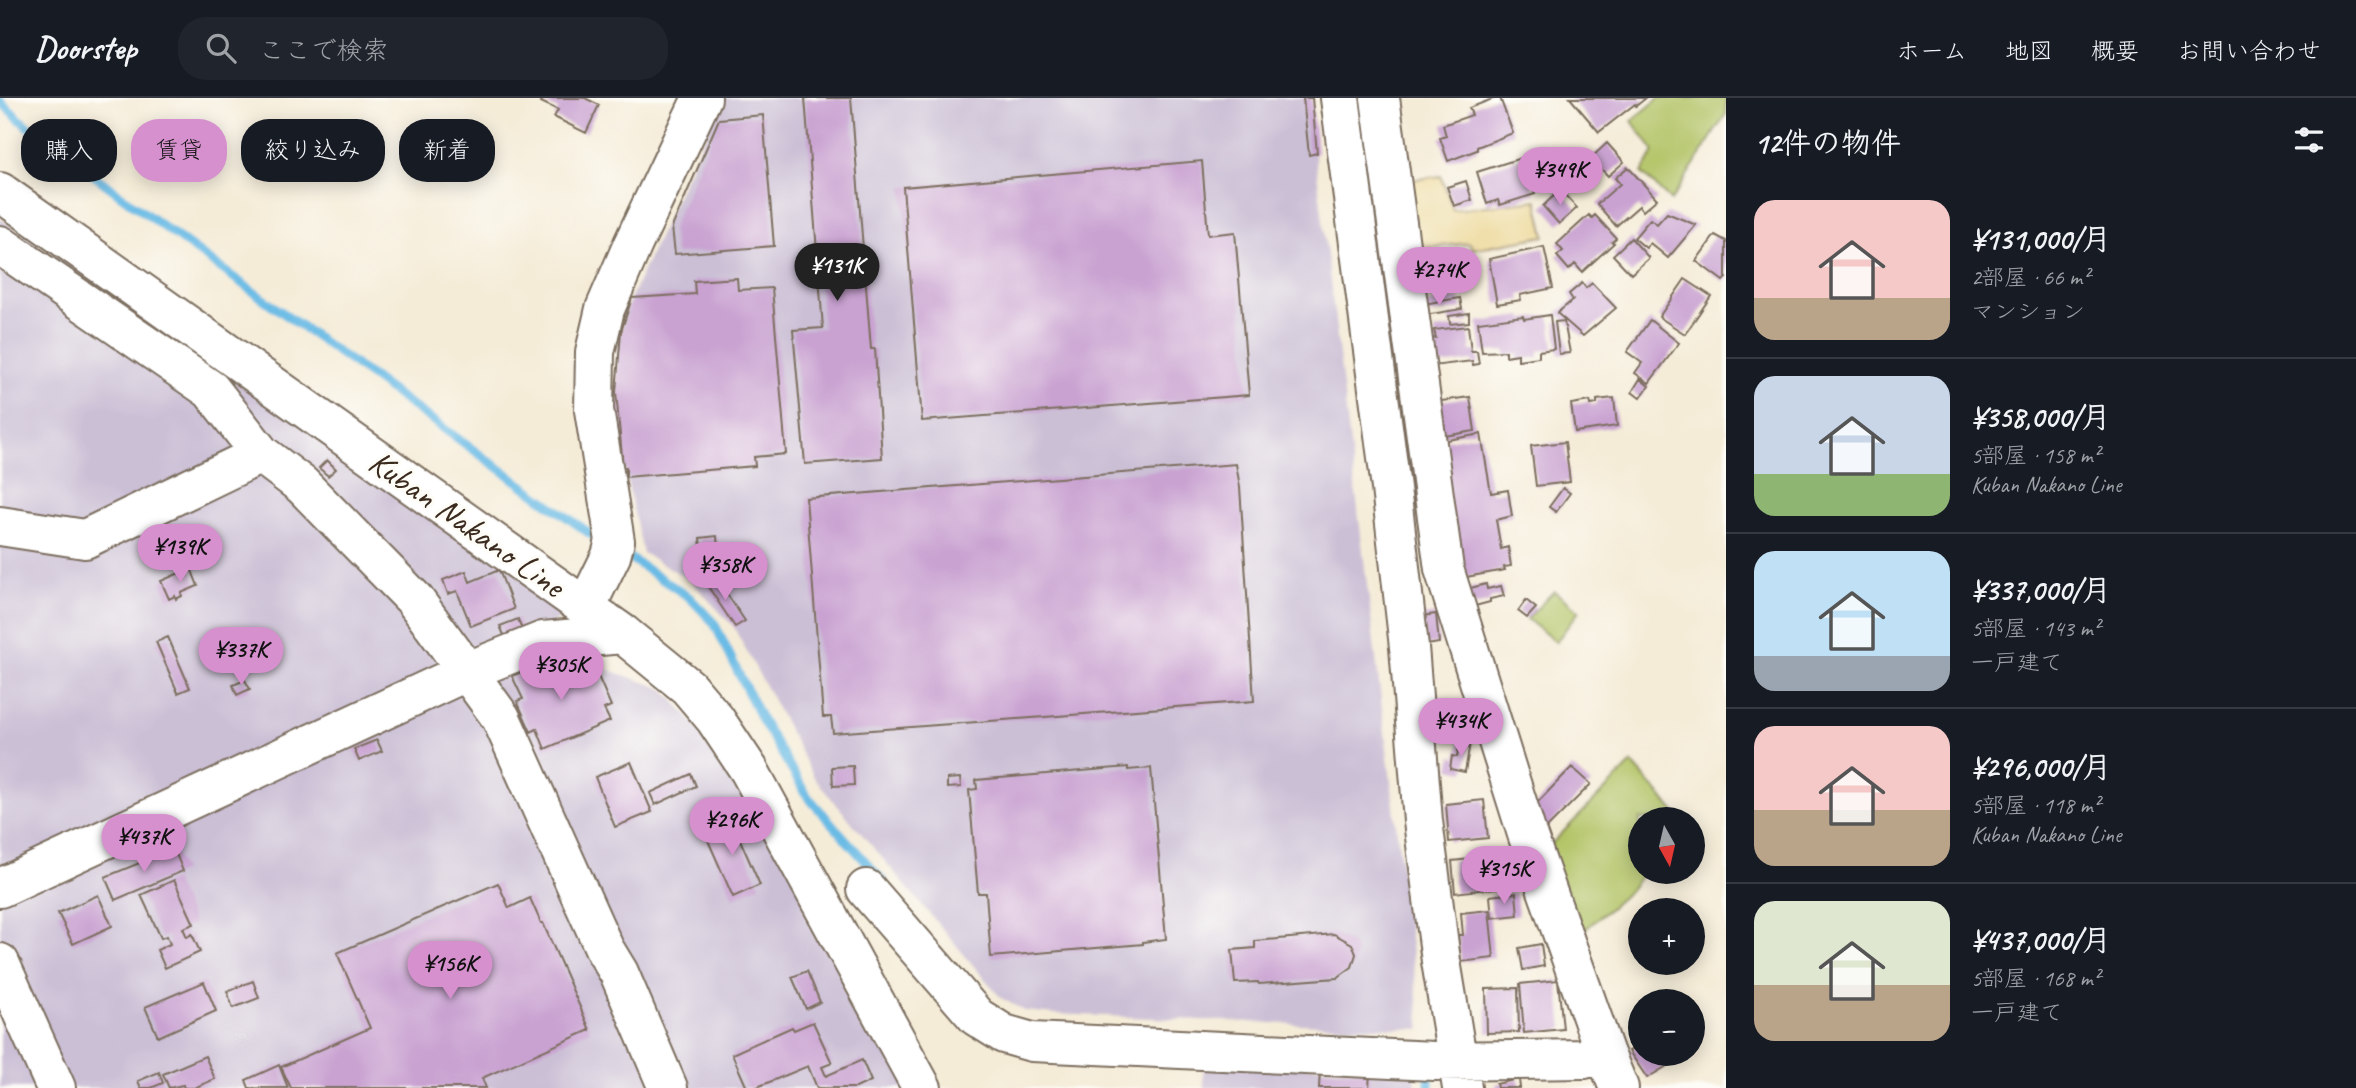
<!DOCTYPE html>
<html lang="ja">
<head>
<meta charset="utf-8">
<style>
  :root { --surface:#171b24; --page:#20242c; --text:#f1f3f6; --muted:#9ea1a6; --line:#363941; --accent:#d690ce }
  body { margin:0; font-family:Caveat,"Klee One",sans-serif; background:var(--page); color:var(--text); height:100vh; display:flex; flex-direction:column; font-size:26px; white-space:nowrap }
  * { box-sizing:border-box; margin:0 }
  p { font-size:23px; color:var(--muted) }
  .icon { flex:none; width:38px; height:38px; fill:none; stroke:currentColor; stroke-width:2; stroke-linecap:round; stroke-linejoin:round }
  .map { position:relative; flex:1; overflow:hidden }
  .details { display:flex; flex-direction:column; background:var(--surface); width:630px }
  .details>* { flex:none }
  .banner { position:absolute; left:21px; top:21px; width:665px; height:63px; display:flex; gap:14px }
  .needle { width:46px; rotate:172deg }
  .tools { position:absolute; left:1628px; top:709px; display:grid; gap:14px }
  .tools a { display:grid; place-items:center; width:77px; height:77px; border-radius:50%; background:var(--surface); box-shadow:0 4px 18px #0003; font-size:35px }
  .price { position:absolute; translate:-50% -60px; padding:0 16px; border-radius:24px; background:var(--accent); color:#111; font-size:23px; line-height:46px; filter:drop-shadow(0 2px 4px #0008) }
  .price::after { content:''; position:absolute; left:50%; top:42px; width:21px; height:16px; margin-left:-10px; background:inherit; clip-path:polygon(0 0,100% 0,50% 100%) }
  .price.current { background:#222; color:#fff }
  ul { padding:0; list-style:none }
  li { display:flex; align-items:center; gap:21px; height:175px; padding:0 28px }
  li+li { border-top:2px solid var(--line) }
  li span { display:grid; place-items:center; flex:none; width:196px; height:140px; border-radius:21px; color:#555 }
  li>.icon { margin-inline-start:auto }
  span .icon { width:84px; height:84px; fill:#fffc; stroke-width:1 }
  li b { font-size:30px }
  h2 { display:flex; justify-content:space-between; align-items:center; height:84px; padding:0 28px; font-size:30px }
  .chip { padding:0 24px; border-radius:28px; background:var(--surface); box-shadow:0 4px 18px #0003; font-size:24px; line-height:63px }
  .chip.current { background:var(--accent); color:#111 }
  header { display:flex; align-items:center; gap:42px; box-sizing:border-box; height:98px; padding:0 35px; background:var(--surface); border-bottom:2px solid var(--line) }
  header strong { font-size:33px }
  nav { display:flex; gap:38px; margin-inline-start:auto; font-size:24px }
  .search { width:490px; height:63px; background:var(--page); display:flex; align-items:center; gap:18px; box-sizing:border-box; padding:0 24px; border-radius:28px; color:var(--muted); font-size:26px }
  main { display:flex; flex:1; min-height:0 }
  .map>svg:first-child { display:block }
  .industrial { fill:#cbbfd5 }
  .green { fill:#b3c467; stroke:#777742; stroke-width:2 }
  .sand { fill:#eeda9e; stroke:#94825e; stroke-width:2 }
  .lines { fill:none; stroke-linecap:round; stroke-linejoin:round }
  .stream { stroke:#6abbe5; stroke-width:9 }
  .building { fill:#c9a2d1 }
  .minor-casing { stroke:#7c6e5f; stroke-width:42 }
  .major-casing { stroke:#7c6e5f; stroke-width:42 }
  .minor { stroke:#fff; stroke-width:38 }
  .major { stroke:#fff; stroke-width:38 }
  .labels { text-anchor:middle; stroke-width:6; stroke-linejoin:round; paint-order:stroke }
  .street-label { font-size:35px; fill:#3b2a1e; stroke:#fdfcf7 }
</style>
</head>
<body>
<header>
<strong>Doorstep</strong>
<div class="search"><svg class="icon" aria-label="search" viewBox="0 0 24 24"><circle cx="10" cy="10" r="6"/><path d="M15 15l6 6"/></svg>ここで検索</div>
<nav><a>ホーム</a><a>地図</a><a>概要</a><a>お問い合わせ</a></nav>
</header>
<main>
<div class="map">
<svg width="1726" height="990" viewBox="0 0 1726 990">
  <rect width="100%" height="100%" fill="#fdfcf7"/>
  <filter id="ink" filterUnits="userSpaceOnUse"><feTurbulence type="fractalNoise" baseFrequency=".0143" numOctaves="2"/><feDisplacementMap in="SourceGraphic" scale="14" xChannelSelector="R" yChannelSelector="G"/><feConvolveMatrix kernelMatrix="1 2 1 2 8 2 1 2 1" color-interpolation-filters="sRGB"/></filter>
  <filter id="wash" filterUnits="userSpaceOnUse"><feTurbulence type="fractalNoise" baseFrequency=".00686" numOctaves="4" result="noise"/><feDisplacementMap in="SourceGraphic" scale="28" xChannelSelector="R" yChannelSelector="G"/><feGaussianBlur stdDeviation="1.57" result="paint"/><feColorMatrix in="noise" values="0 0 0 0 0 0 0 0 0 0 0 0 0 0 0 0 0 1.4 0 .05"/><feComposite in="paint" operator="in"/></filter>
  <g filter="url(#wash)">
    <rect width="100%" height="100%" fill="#f5ecd8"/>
    <path class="industrial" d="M722 0H1308L1421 931 1055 916 1025 913 1001 900 815 681 733 528 690 482 643 455 618 342 615 297 617 245 625 212Z
      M0 120 562 506 560 520 552 526 572 559 664 591 737 675 910 990H0Z
      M1203 964 1415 973 1416 990H1204Z"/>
    <path class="green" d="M1659 0H1726V16L1671 103 1642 75 1654 54 1632 23Z
      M1554 493 1579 513 1556 544 1527 521Z
      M1632 665 1681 721H1640V774H1644L1628 794 1580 836 1547 750Z"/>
    <path class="sand" d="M1441 78 1453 112 1537 102 1545 138 1472 151 1470 145 1406 152 1397 84Z"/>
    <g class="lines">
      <path class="stream" d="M0 3 28 29 187 146 603 445
        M622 455 689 499 714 525 760 619 808 699 883 783
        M1429 990V973"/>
    </g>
    <g id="blocks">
      <path class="building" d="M543 0H585L599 7 586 35 554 19 558 12 541 4Z
        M805 0H851L871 251H875L882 360 805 366 793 232 823 230Z
        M1303 0H1312L1317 55 1309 57Z
        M1495 0H1500L1513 35 1477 49V52L1448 63 1440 40 1446 38 1443 27 1472 17 1469 10Z
        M1570 0H1646L1636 8 1635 6 1599 34Z
        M763 17 774 148 675 156 672 129 719 21Z
        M1607 45 1624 64 1608 78 1591 60Z
        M1524 59 1535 96 1500 107 1498 102 1487 106 1477 74Z
        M1202 63 1208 137 1235 134 1249 297 922 323 903 89Z
        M1628 69 1657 101 1643 113 1639 108 1616 128 1597 106 1620 86 1615 80Z
        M1466 83 1472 102 1454 108 1447 89Z
        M1560 92 1577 110 1559 126 1543 108Z
        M1667 115 1696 127 1668 160 1650 145 1646 150 1634 140 1650 121 1657 126Z
        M1589 117 1592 120 1595 117 1616 140 1612 144 1614 145 1582 174 1575 166 1569 172 1557 158 1563 153 1557 146Z
        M1715 137 1726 143V180L1723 183 1696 163Z
        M1631 140 1649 160 1631 176 1613 157Z
        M1544 149 1553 190 1520 197 1521 202 1497 206 1489 161Z
        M737 180 738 192 772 190 786 356 754 359 755 368 626 379V369H623L616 294 621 234 632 200 695 196 694 183Z
        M1685 181 1711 198 1685 236 1659 219Z
        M1582 185 1586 190 1592 185 1616 210 1583 238 1557 215 1573 202 1569 196Z
        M1460 200 1462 211 1418 218 1417 207Z
        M1469 215V224L1450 226 1449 218Z
        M1550 217 1554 251 1539 253V259L1518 262V256L1506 258V253L1482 254 1478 224 1523 218 1524 221Z
        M1650 222 1679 245 1649 285 1635 275 1642 265 1627 254Z
        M1564 223 1570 255 1559 256 1555 224Z
        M1468 228 1471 253H1477L1479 266 1473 267 1472 263 1425 269 1422 242 1436 240 1434 232Z
        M1640 281 1649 288 1640 300 1632 294Z
        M1470 299 1475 333 1432 340 1427 305Z
        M1614 300 1617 328 1575 334 1571 306 1590 303 1591 307 1597 306V302Z
        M1481 336 1491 395 1508 392 1512 418 1496 422 1501 451 1508 449 1511 468 1504 469 1505 472 1455 481 1431 345Z
        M1565 344 1570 384 1536 388 1531 348Z
        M327 362 336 371 328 378 319 370Z
        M1236 366 1240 389 1254 603 833 635 831 619H823L806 400Z
        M1563 390 1570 395 1556 414 1549 409Z
        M717 438 719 468 703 469 700 440Z
        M191 470 198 488 181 495 182 498 176 501 175 498 169 501 161 483Z
        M499 472 514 511 471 528 457 493 448 496 443 482 466 473 470 484Z
        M715 478 745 523 735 529 705 484Z
        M1486 486 1487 491 1501 488 1504 498 1490 501V504L1464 511 1459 493Z
        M1526 502 1536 510 1527 520 1518 513Z
        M1436 516 1439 545 1427 547 1422 518Z
        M518 521 524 537 507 544 500 528Z
        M168 539 190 590 178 595 156 544Z
        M553 561 558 573 574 567 580 581 590 577 592 581 598 578 611 608 604 611 610 623 545 651 537 631 531 634 517 603 523 601 512 578Z
        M245 582 250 591 237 597 233 587Z
        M377 642 382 653 359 663 354 651Z
        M1460 643 1470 645 1465 674 1450 671 1452 658 1457 659Z
        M631 664 652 714 615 729 595 679Z
        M853 668 854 687 833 688 832 669Z
        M1128 669V672L1151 670 1166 841 1143 844V846L991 859 986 795H978L969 692 977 691 976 682Z
        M1572 669 1591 686 1541 736 1531 711Z
        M691 676 696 688 655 707 650 695Z
        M960 680 961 689 947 690V681Z
        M1484 702 1488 740 1449 744 1446 706Z
        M730 719 760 787 733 799 703 731Z
        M174 751 183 773 115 802 105 779Z
        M1500 753 1505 789 1455 795 1452 763 1480 760 1479 755Z
        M174 782 194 826 183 830 187 839 192 836 200 854 165 870 157 852 170 846 167 838 161 840 141 797Z
        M498 785 509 810 530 800 541 825H543L590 932 482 980 486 990H291L281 969 370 930 337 855Z
        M1516 795 1518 817 1492 820 1490 798Z
        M98 797 112 828 73 846 58 815Z
        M1489 812 1494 860 1461 864 1458 837H1463L1461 815Z
        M1334 836 1352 846 1356 856 1352 869 1337 880 1259 886 1258 884 1235 885 1232 852 1255 850V843Z
        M1541 846 1544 868 1523 872 1519 850Z
        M807 873 820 904 806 911 792 879Z
        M1558 882 1563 931 1524 935 1520 886Z
        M253 883 259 900 233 910 227 893Z
        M204 884 216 913 158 939 145 909Z
        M1518 890 1519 934 1487 935 1486 891Z
        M813 924 832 965 822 969 826 978 862 962 871 983 856 990H817L808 968 755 990H747L732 956 792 929 794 932Z
        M1640 946V956H1687L1647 980 1629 953Z
        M205 958 215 981 194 990H184L183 987 169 990 163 976Z
        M279 967 288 990H249L246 982Z
        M1320 972 1370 974 1369 990H1319Z
        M159 974 163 985 151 990H141L138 983Z
        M1519 981 1520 990H1497L1496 986Z"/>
    </g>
  </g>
  <g filter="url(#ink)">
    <use href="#blocks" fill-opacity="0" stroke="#7c6e5f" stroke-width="2"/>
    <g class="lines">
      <defs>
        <path id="minor" d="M1340 0 1391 390 1409 549 1423 723 1441 863 1462 990
          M1380 0 1444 471 1527 736 1605 956
          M0 147 211 292 261 356 302 387 414 501 501 620 605 852 619 875 668 990
          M0 428 85 441 261 356
          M586 509 611 458 615 443 594 312 595 254 605 211 633 146 702 0
          M0 790 468 573 543 543 623 536
          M866 791 977 919 1004 936 1032 944 1434 963 1584 961 1605 956 1619 990
          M0 865 56 990"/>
        <path id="major" d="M0 94 623 536 688 589 715 621 749 672 922 990"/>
      </defs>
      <use href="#minor" class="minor-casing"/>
      <use href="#major" class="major-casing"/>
      <use href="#minor" class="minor"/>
      <use href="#major" class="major"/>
    </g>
  </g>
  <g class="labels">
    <g class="street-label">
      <text transform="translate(467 425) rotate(35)" y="12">Kuban Nakano Line</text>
    </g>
  </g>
</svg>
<div class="tools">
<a><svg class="needle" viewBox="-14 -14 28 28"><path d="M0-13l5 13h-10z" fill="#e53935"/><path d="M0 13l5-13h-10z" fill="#9ea1a6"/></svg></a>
<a>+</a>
<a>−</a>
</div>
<b class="price" style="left:1560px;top:109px">¥349K</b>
<b class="price current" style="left:837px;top:205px">¥131K</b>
<b class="price" style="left:1439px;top:209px">¥274K</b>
<b class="price" style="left:180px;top:486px">¥139K</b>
<b class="price" style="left:725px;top:504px">¥358K</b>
<b class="price" style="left:241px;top:589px">¥337K</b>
<b class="price" style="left:561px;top:604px">¥305K</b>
<b class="price" style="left:1461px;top:660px">¥434K</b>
<b class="price" style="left:732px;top:759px">¥296K</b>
<b class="price" style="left:144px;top:776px">¥437K</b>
<b class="price" style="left:1504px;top:808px">¥315K</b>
<b class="price" style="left:450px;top:903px">¥156K</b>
<div class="banner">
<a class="chip">購入</a>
<a class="chip current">賃貸</a>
<a class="chip">絞り込み</a>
<a class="chip">新着</a>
</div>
</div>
<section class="details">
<h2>12件の物件<svg class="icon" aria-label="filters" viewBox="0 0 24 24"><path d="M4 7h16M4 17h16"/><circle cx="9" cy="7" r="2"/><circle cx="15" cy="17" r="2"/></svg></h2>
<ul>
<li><span style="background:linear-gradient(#f6c9c9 70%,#b9a48a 0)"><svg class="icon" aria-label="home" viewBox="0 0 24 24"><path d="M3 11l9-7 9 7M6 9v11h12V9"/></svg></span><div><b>¥131,000/月</b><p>2部屋 · 66 m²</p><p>マンション</p></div></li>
<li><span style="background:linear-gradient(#c9d6e8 70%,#8fb573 0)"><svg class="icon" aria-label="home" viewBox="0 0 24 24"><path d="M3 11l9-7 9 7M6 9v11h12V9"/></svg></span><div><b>¥358,000/月</b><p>5部屋 · 158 m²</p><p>Kuban Nakano Line</p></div></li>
<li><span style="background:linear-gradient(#bfe0f5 75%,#9aa5b1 0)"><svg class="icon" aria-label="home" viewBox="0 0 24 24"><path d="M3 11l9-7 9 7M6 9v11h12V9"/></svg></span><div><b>¥337,000/月</b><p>5部屋 · 143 m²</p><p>一戸建て</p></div></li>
<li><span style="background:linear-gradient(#f6c9c9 60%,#b9a48a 0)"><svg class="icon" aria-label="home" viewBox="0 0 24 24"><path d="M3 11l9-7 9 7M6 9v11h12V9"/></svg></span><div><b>¥296,000/月</b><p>5部屋 · 118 m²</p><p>Kuban Nakano Line</p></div></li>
<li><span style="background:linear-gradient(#dfe7d0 60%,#b9a48a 0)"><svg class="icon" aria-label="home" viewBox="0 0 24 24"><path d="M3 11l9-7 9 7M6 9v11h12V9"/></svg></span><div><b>¥437,000/月</b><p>5部屋 · 168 m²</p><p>一戸建て</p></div></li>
</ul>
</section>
</main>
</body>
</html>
